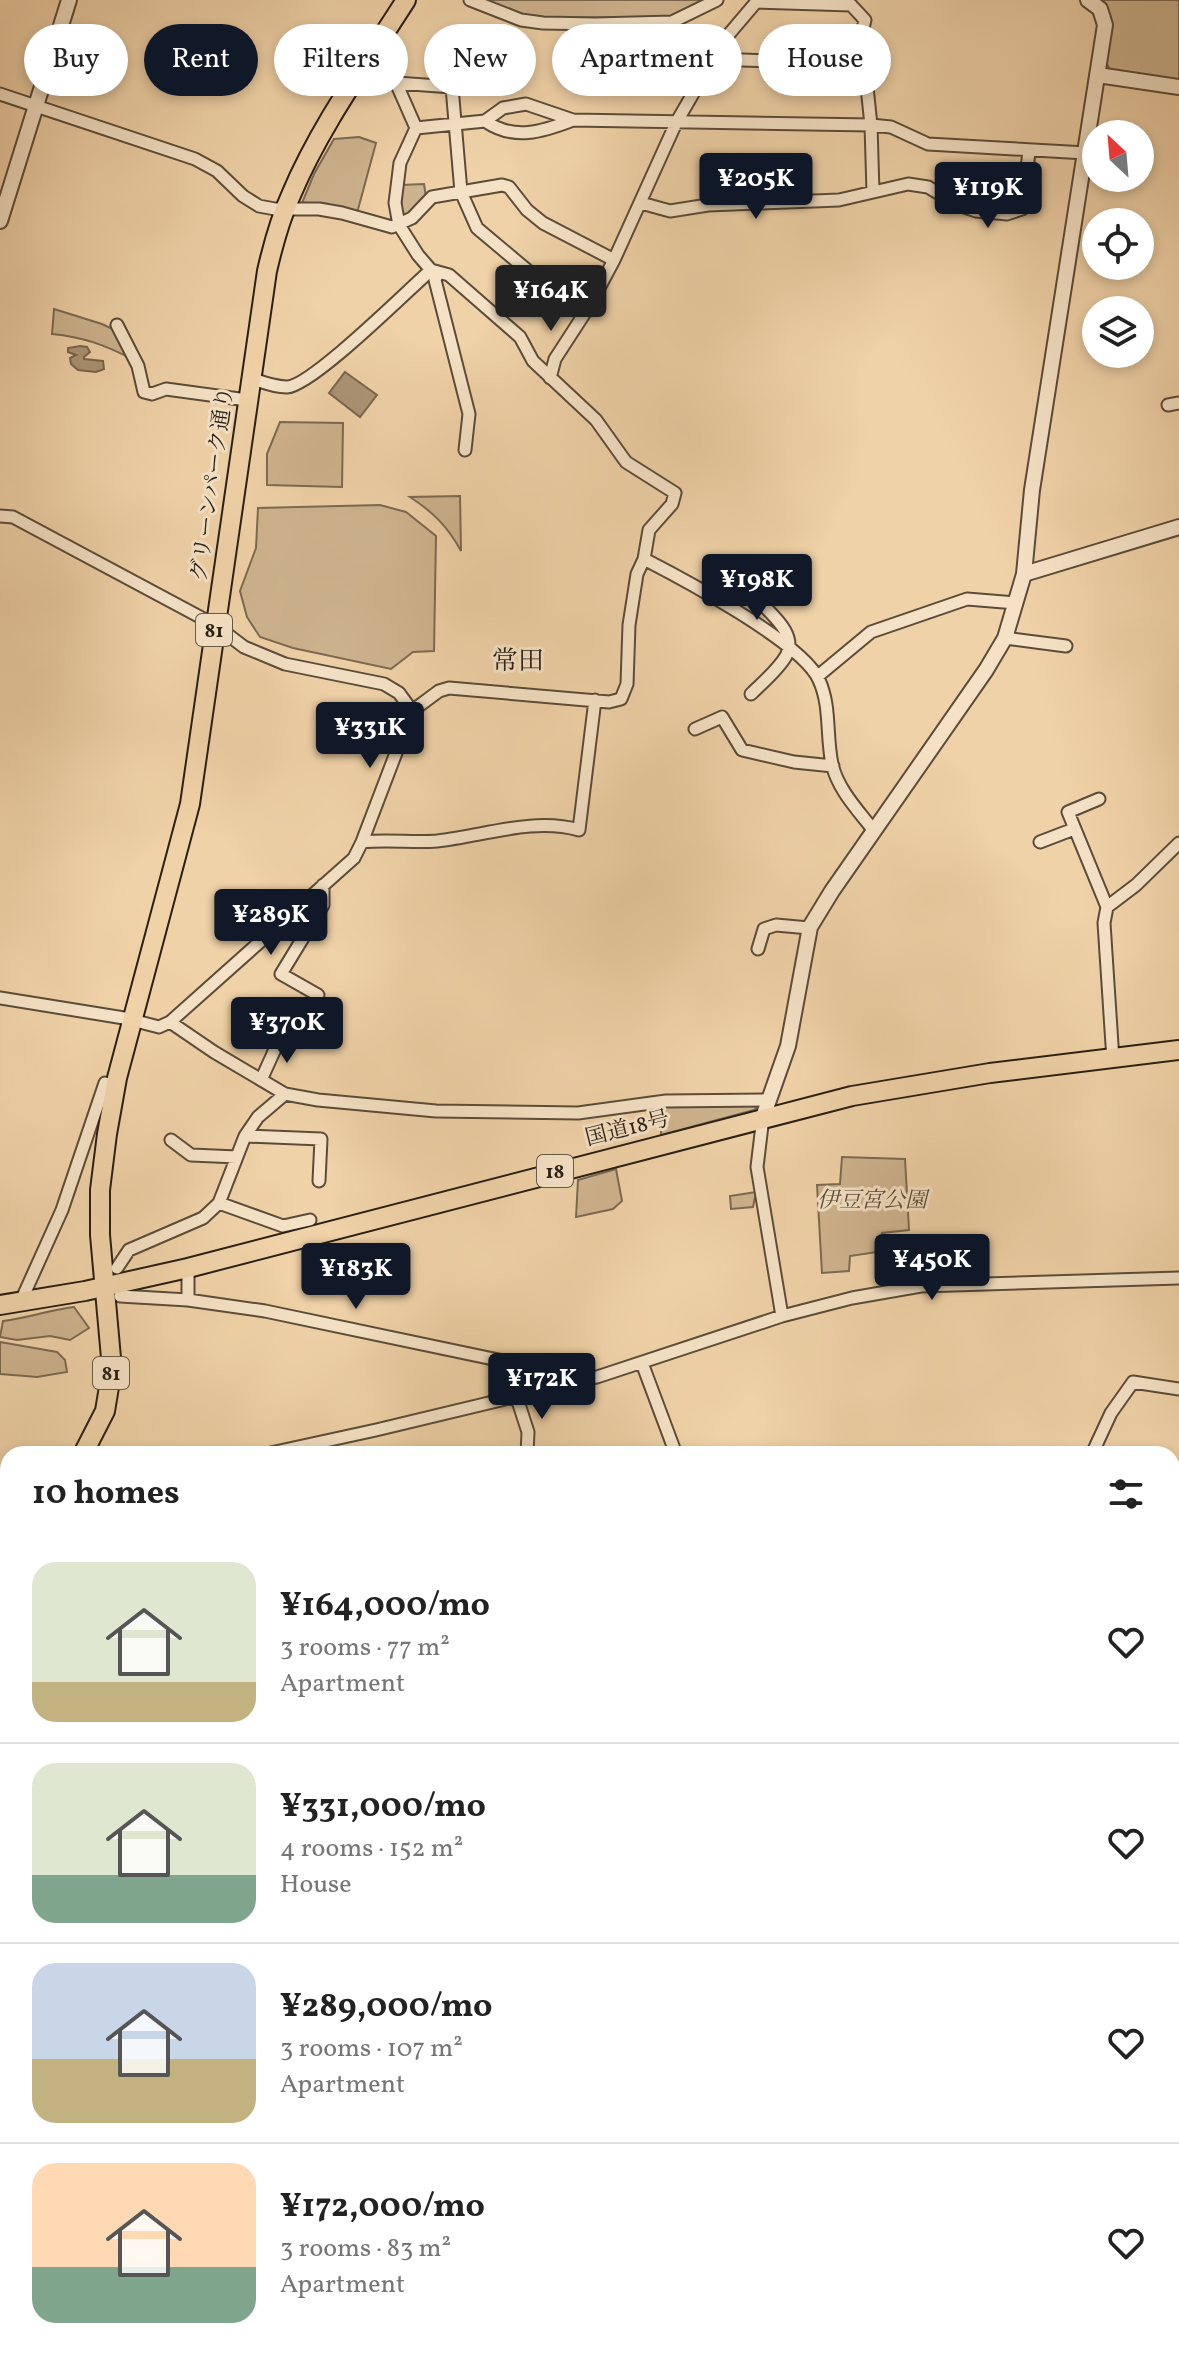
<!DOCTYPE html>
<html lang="en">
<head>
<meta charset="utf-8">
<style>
  :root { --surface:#fff; --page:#f2f2f2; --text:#222; --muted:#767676; --line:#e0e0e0; --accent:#111827 }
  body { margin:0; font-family:Vollkorn,"Noto Serif JP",serif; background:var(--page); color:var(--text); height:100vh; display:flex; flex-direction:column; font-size:30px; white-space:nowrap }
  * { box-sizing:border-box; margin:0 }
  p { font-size:26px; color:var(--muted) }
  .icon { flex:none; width:44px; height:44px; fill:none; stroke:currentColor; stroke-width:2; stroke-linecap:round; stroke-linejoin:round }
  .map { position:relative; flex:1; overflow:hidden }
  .panel { position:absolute; left:0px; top:1446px; width:1180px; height:912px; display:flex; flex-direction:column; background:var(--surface); border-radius:24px 24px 0 0; box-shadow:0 4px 12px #0003 }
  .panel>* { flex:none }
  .hud { position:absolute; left:24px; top:24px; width:1132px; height:72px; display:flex; gap:16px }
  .needle { width:52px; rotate:334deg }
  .controls { position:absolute; left:1082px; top:120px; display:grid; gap:16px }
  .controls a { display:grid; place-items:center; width:72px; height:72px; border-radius:50%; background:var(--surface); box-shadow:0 4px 12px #0003; font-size:40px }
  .price { position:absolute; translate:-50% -68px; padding:0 18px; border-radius:8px; background:var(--accent); color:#fff; font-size:26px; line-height:52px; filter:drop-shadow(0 2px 4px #0008) }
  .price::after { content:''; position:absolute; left:50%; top:48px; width:24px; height:18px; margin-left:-12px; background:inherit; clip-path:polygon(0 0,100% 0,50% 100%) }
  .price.on { background:#222; color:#fff }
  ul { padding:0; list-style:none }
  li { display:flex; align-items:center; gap:24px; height:200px; padding:0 32px }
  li+li { border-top:2px solid var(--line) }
  li span { display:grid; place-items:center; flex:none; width:224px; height:160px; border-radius:24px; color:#555 }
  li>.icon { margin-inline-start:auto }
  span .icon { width:96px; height:96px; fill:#fffc; stroke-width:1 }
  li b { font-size:34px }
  h2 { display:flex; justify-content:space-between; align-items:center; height:96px; padding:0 32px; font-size:34px }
  .pill { padding:0 28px; border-radius:36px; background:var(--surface); box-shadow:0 4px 12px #0003; font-size:28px; line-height:72px }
  .pill.on { background:var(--accent); color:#fff }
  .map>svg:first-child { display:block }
  .green { fill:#ceb48f; stroke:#7c6a52; stroke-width:2 }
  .water { fill:#ac9576; stroke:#78664f; stroke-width:2 }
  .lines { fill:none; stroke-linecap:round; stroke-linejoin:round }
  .minor-casing { stroke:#5b4c39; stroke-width:15 }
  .tertiary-casing { stroke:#5b4c39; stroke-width:18 }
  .secondary-casing { stroke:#291f14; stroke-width:20 }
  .primary-casing { stroke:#291f14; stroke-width:22 }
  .trunk-casing { stroke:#291f14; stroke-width:22 }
  .minor { stroke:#f5e2c6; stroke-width:11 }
  .tertiary { stroke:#f5e2c6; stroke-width:14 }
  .secondary { stroke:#f5e2c6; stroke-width:16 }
  .primary { stroke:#f0d2a8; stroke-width:18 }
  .trunk { stroke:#f0d2a8; stroke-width:18 }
  .rail { stroke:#291f14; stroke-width:3; stroke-dasharray:14 14; stroke-linecap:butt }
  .labels { text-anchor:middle; stroke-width:6; stroke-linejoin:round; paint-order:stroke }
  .shield { fill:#f5e2c6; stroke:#665a49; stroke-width:2 }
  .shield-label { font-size:20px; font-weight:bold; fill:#291f14 }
  .street-label { font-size:22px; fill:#291f14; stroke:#f5e2c6 }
  .park-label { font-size:22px; font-style:italic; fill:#5b4c39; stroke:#f5e2c6 }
  .quarter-label { font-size:26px; fill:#291f14; stroke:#f5e2c6 }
</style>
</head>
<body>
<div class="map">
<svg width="1179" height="2358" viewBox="0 0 1179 2358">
  <rect width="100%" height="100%" fill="#f0d2a8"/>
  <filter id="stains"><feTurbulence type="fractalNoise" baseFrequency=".0025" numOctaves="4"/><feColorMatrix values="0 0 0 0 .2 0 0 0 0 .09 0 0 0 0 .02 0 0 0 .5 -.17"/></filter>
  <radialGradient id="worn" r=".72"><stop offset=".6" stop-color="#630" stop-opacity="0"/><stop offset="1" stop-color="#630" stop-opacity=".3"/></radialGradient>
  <path class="green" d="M485 0H706L672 16 662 18 537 17 521 14Z
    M1094 0H1179V82L1111 72 1106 62Z
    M359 137 376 143 357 213 302 203 314 174 334 139Z
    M424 184 426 197 410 217 402 216 401 185Z
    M54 309 102 324 117 331 132 359C105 345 83 337 52 334Z
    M280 422 343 423 342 487 267 485V454Z
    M460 496 461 551C448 527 433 512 410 497Z
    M380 505 406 512 436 536 434 651 413 652 391 669 293 648 260 637 247 617 240 591 256 548 258 508Z
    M759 1104 754 1110 661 1135V1106Z
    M842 1157 905 1159 909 1230 882 1233 884 1251 850 1256 849 1271 822 1273 817 1185 840 1184Z
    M616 1169 622 1201 613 1209 576 1217 578 1180Z
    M756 1192 753 1207 731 1209 730 1196Z
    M74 1307 89 1328 70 1340 50 1336 17 1340 0 1337 3 1321C28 1318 49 1310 74 1307Z
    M0 1342 57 1352 65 1360 67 1372 37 1377 0 1374Z
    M124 2350H770L784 2358H113Z"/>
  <path class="water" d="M80 346 87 347 90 352 84 357V359L103 361 104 369 96 372 78 370 71 364 70 358 76 355 68 352V348Z
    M345 372 377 395 360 417 329 393Z
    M8 2300V2338L0 2349V2306Z
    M958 2350H1024L1032 2358H968Z"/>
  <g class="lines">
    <defs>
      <path id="minor" d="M470 0 521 20 543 23 595 24 672 22 717 0
        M379 44 416 128
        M713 59 854 64 865 20 851 5 758 2
        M0 94 195 159 217 171 243 196 259 206 275 209H319L342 213 392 227 412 218 432 197 461 192 452 87 397 83
        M485 121C514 141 542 132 573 120
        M416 128 485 121 503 108 526 104 573 120 871 125 867 87 869 65 854 64
        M873 192 871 125 891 127 928 144 1086 153
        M641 203 670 211 708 205 839 200 908 184 928 187 958 205 976 211 1007 214 1022 209 1029 152
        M438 272 435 280 469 414 465 450
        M497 317 533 275 477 228 461 192 502 185 509 187 527 210 543 223 614 260
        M117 325 138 366 144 392 152 394 166 389 247 400
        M251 378C261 382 276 387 287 387 312 386 407 291 431 270
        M550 378 555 359 590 305 614 260 676 123 724 40 758 0
        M1168 405 1179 403
        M0 516 13 517 215 625 244 647 285 664 384 684 399 693 412 711
        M644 559C683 579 803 643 819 680 831 706 826 736 832 764 838 790 858 810 874 831
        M749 566C750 577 749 587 756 597 766 611 799 632 786 656 778 670 762 683 751 694
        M1005 638 1066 646
        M818 676 871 632 967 599 1016 603
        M695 729 722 717 742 750 794 762 833 766
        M1099 799 1068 812 1107 907
        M362 842C388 839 413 843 437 841 484 836 533 817 579 830L595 700
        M1040 842 1074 829
        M758 949 764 929 776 925 809 928
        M318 995 281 974 323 905V885
        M0 998 124 1018 159 1027 170 1022 354 858 362 842 412 711 439 691 449 688 609 702 621 699 627 684 629 625 637 574 644 559 649 530 672 504 675 493 626 462 596 420 533 361 520 337 449 275 431 270 418 255 399 225 395 203 400 163 416 128
        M170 1022 214 1052 285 1094 318 1100 436 1111 578 1113 666 1101 769 1100
        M1113 1060 1104 923 1107 907 1136 885 1179 843
        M261 1080 281 1036
        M763 1117 757 1167 782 1316
        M245 1136 321 1139 319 1181
        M171 1140 191 1155 237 1157
        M219 1203 283 1226 310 1220
        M117 1268 129 1250 203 1218 219 1203 245 1136 258 1117 285 1094
        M188 1268V1300
        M120 1296 188 1300 265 1311 579 1377
        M21 1301 62 1210 105 1083 117 1087
        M642 1363 676 1454
        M516 1395 528 1432 527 1454
        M266 1454 376 1430 597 1377 782 1316 852 1298 921 1286 1179 1278
        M1092 1454 1111 1413 1133 1382 1179 1389
        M1172 1552 1179 1542
        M1172 1605 1179 1606
        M0 1707 8 1704
        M1172 1946 1179 1957
        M0 1955 8 1954
        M0 2024 8 2022
        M0 2085 8 2083
        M399 2350 408 2358
        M274 2358 309 2350"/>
      <path id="tertiary" d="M1098 75 1179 87
        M0 221 69 0
        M1024 574 1179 527
        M763 1117 788 1046 810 927 832 891 986 670 1005 638 1024 574 1032 490 1105 25 1100 9 1088 0"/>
      <path id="secondary" d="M0 1528 8 1525
        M1172 1990 1179 1992"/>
      <path id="primary" d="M83 1454 105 1411 112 1369 100 1235V1190L107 1134 117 1078 190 804 267 271C273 245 280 219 291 195 320 126 366 63 406 0
        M0 1844 8 1835"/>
      <path id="trunk" d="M0 1305 85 1291 188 1268 852 1096 990 1073 1179 1050"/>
    </defs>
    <use href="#minor" class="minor-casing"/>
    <use href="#tertiary" class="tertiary-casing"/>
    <use href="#secondary" class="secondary-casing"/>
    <use href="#primary" class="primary-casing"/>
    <use href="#trunk" class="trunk-casing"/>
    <use href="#minor" class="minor"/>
    <use href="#tertiary" class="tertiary"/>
    <use href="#secondary" class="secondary"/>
    <use href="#primary" class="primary"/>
    <use href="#trunk" class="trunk"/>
    <path class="rail" d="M0 2100 8 2099
      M1172 2124 1179 2126"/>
  </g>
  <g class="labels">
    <g class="shield">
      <rect x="196" y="614" width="36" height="32" rx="6"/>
      <rect x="537" y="1155" width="36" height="32" rx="6"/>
      <rect x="93" y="1357" width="36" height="32" rx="6"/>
    </g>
    <g class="shield-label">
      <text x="214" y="637">81</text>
      <text x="555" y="1178">18</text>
      <text x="111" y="1380">81</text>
    </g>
    <g class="street-label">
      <text transform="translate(211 484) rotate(-82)" y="8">グリーンパーク通り</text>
      <text transform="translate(627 1127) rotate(-14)" y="8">国道18号</text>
    </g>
    <g class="park-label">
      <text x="872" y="1207">伊豆宮公園</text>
    </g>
    <g class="quarter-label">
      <text x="518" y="669">常田</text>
    </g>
  </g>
  <rect width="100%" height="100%" filter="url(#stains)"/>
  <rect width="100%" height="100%" fill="url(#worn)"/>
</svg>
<div class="controls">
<a><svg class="needle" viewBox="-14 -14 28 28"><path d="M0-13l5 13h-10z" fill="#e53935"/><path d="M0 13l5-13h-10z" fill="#767676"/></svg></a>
<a><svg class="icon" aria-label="locate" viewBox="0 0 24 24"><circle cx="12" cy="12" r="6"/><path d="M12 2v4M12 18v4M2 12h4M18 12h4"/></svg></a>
<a><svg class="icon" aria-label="layers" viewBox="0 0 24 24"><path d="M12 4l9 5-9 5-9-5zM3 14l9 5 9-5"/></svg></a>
</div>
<b class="price" style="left:756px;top:221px">¥205K</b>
<b class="price" style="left:988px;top:230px">¥119K</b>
<b class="price on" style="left:551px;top:333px">¥164K</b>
<b class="price" style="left:757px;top:622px">¥198K</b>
<b class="price" style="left:370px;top:770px">¥331K</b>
<b class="price" style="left:271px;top:957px">¥289K</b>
<b class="price" style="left:287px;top:1065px">¥370K</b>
<b class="price" style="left:932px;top:1302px">¥450K</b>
<b class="price" style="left:356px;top:1311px">¥183K</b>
<b class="price" style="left:542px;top:1421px">¥172K</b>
<div class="hud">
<a class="pill">Buy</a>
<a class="pill on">Rent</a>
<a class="pill">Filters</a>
<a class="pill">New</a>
<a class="pill">Apartment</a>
<a class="pill">House</a>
</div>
<section class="panel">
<h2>10 homes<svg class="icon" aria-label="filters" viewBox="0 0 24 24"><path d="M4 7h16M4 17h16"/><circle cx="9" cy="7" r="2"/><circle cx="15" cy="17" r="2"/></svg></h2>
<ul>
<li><span style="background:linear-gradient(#dfe7d0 75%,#c2b280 0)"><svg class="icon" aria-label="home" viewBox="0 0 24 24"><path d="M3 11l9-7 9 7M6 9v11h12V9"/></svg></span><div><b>¥164,000/mo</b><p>3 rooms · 77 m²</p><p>Apartment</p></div><svg class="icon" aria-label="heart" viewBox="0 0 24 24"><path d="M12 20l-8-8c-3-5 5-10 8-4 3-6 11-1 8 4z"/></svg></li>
<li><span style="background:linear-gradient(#dfe7d0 70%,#7fa58c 0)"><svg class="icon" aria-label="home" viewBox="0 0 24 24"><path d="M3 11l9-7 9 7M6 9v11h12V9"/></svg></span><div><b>¥331,000/mo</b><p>4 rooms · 152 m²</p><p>House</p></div><svg class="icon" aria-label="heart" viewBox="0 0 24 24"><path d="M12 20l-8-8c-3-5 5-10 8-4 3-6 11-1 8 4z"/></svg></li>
<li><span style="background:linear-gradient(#c9d6e8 60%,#c2b280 0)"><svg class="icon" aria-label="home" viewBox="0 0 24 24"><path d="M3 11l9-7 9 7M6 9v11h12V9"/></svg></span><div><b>¥289,000/mo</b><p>3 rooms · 107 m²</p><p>Apartment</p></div><svg class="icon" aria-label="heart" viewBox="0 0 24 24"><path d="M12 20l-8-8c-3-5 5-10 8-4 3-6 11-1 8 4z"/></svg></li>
<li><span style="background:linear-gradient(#ffd9b3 65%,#7fa58c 0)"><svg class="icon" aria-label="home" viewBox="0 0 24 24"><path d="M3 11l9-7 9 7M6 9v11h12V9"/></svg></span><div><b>¥172,000/mo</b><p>3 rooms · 83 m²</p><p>Apartment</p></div><svg class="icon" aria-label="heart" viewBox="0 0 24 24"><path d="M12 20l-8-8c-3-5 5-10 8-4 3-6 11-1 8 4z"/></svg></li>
</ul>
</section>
</div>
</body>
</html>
